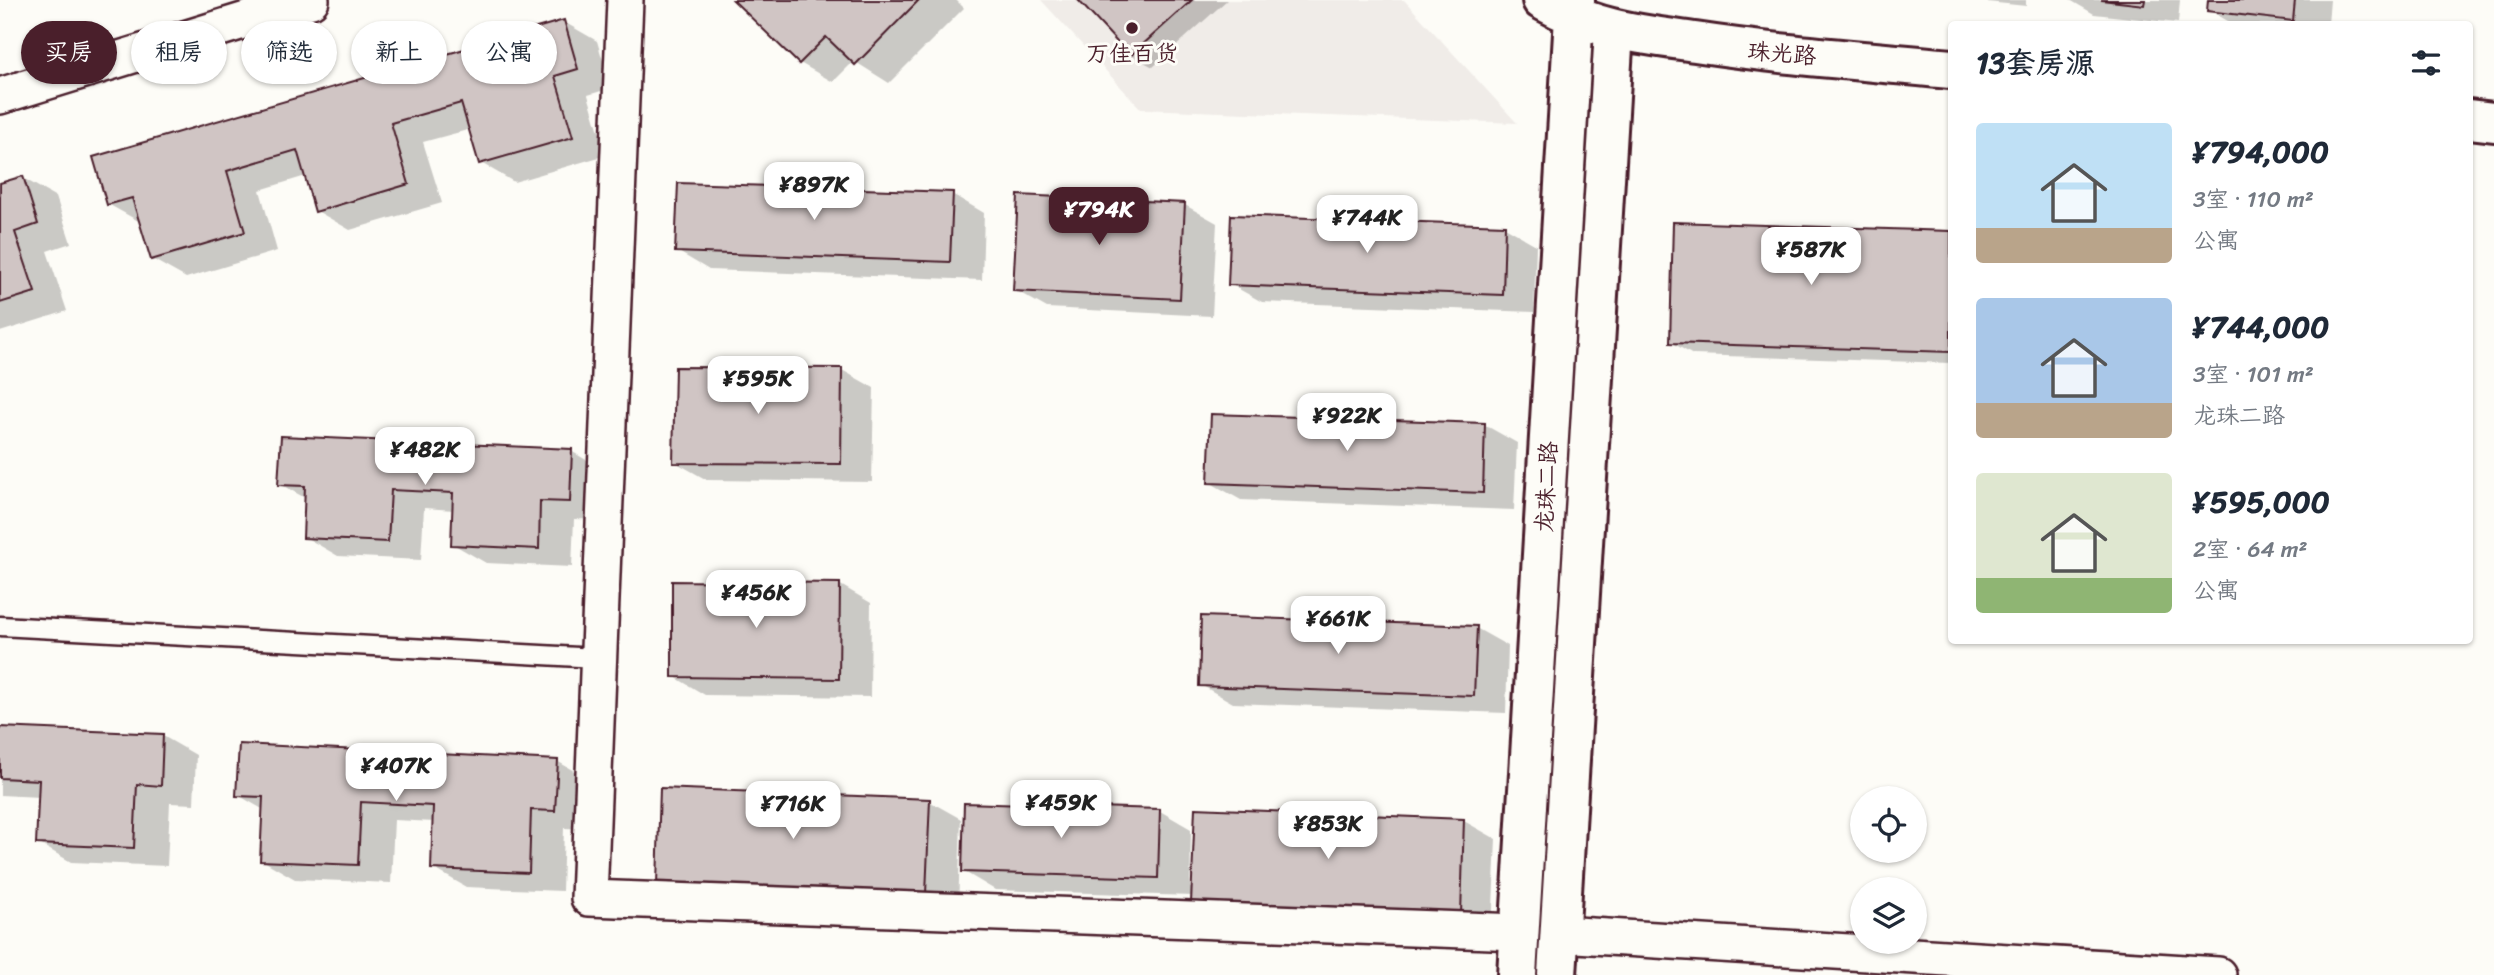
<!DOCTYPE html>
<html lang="zh">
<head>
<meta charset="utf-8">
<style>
  :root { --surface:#fff; --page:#f6f6f7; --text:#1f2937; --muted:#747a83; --accent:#4a1f2b }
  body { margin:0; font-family:Sriracha,"LXGW WenKai TC",sans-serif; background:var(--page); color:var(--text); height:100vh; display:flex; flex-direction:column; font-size:26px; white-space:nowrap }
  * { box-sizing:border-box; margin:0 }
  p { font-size:23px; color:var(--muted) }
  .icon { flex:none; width:38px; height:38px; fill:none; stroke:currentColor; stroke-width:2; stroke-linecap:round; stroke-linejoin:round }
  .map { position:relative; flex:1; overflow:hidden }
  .side { position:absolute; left:1948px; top:21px; width:525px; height:623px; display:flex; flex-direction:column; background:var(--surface); border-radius:7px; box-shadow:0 2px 5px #0004 }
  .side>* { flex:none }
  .top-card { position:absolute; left:21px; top:21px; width:665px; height:63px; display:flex; gap:14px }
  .buttons { position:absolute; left:1850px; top:786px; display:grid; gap:14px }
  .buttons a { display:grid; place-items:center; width:77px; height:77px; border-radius:50%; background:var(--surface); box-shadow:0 2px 5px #0004; font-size:35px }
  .price { position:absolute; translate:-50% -60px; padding:0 16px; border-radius:14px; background:#fff; color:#222; font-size:23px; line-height:46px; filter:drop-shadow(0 2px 4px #0008) }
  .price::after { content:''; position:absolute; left:50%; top:42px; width:21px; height:16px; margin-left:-10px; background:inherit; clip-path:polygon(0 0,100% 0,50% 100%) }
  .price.active { background:var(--accent); color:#fff }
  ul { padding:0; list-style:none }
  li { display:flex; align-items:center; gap:21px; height:175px; padding:0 28px }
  li span { display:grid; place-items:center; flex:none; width:196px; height:140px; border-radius:7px; color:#555 }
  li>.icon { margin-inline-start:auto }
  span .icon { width:84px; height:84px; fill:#fffc; stroke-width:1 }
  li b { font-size:30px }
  h2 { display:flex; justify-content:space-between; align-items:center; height:84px; padding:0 28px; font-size:30px }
  .chip { padding:0 24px; border-radius:32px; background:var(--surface); box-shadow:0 2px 5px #0004; font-size:24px; line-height:63px }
  .chip.active { background:var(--accent); color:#fff }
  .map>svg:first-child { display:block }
  .built { fill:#f0ece8 }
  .shadow { fill:#0003 }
  .building { fill:#d0c5c4; stroke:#4a1f2b; stroke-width:2 }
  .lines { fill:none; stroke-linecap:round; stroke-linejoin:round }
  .lane-casing { stroke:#4a1f2b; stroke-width:23 }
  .street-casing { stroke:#4a1f2b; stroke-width:40 }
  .secondary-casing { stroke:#4a1f2b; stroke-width:44 }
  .lane { stroke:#fdfcf7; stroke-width:18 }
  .street { stroke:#fdfcf7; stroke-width:35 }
  .secondary { stroke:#fdfcf7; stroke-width:38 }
  .poi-dot { fill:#4a1f2b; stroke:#fdfcf7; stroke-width:2.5 }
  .labels { text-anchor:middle; stroke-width:6; stroke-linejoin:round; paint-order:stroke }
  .poi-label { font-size:23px; fill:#4a1f2b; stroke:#fdfcf7 }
  .street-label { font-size:23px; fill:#4a1f2b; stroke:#fdfcf7 }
</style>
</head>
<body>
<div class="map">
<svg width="2494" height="975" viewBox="0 0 2494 975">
  <rect width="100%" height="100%" fill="#fdfcf7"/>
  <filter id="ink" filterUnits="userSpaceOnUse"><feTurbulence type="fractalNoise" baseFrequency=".0143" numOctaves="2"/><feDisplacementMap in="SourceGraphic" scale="14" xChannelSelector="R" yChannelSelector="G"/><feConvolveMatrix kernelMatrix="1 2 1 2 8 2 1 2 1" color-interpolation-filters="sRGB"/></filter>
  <g filter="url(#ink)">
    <path class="built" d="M1041 0H1404L1517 123 1141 109Z"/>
    <path class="shadow" d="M736 0H956L964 8 889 83 854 61 833 82 800 63Z
      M1081 0H1227L1153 67 1131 55Z
      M1968 0H2026V6Z
      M2070 0H2180L2178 23 2094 14Z
      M2210 0H2330L2328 24H2233L2209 10Z
      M564 22 597 41 611 88 588 95 606 155 514 182 481 163 471 129 423 142 442 203 350 230 317 211 306 176 260 190 277 251 186 278 152 259 142 223 108 204Z
      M23 178 56 197 71 243 47 251 67 311 0 332V185Z
      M952 194 984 213 982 280 709 270 677 251Z
      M1185 205 1217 223 1212 316 1047 308 1015 290Z
      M1675 224 1951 232V363L1693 355 1671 342Z
      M1505 227 1536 245 1534 312 1262 302 1230 284Z
      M842 370 874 388 872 482 707 480 675 462Z
      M1485 425 1517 443 1514 510 1241 500 1209 482Z
      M571 451 605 471 603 520 574 519 572 567 486 563 453 544 454 510 424 508 421 560 338 556 305 537 307 499 280 484Z
      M839 584 871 603 870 697 705 695 673 676Z
      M1476 628 1508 646 1506 713 1233 703 1201 685Z
      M0 728 163 736 196 755 194 804 170 803 167 866 71 862 38 843 40 797 0 795Z
      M557 761 591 781 588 829 564 828 562 891 466 887 433 868 435 822 394 820 391 883 295 879 262 860 264 810 238 795Z
      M929 801 961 819 958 911 690 901Z
      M1160 811 1191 829 1190 888 1464 821 1496 839 1492 931 1193 896 995 890 963 871Z"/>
    <path class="building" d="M733 0H919L855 65 826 37 799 64Z
      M1078 0H1192L1130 56Z
      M2101 0H2145L2144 5Z
      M2208 0H2295L2293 21 2207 11Z
      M564 20 578 69 555 76 573 137 479 164 461 103 391 123 409 184 315 212 297 150 227 171 245 232 151 260 132 198 107 205 93 157Z
      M23 176 38 224 15 232 35 292 0 303V183Z
      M678 183 953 192 950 262 675 252Z
      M1018 195 1185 203 1180 299 1013 291Z
      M1231 215 1505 225 1503 295 1228 285Z
      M1673 222 1951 231V352L1670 343Z
      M675 367 842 368 841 464 673 463Z
      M1211 414 1485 423 1483 493 1208 483Z
      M281 436 572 449 570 502 540 501 539 549 451 545 453 493 391 490 388 542 303 538 305 486 278 485Z
      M672 581 840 583 839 679 672 677Z
      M1201 616 1477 626 1474 696 1199 686Z
      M0 727 163 734 161 786 137 784 134 848 36 844 39 780 0 778Z
      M239 744 558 760 555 811 531 810 529 873 431 869 433 806 361 802 358 865 260 861 263 797 236 796Z
      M660 788 930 799 926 894 657 884Z
      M964 803 1160 809 1158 878 962 872Z
      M1195 808 1464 819 1461 914 1191 903Z"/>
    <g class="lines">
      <defs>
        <path id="lane" d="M0 626 597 658"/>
        <path id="street" d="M625 0 589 898 1519 932
          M0 96 311 0
          M1560 934 2218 975"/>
        <path id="secondary" d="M1542 0C1594 30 1637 34 1695 42 1780 55 1866 61 1951 69
          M2469 119 2494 122
          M1517 975 1575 0
          M1557 975 1614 30"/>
      </defs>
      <use href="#lane" class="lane-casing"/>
      <use href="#street" class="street-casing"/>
      <use href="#secondary" class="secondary-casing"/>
      <use href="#lane" class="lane"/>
      <use href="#street" class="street"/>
      <use href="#secondary" class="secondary"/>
    </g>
  </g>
  <circle class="poi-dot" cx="1132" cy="28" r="7"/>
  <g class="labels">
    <g class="poi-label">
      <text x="1132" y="61">万佳百货</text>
    </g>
    <g class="street-label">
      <text transform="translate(1782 53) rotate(5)" y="8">珠光路</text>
      <text transform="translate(1546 487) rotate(-87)" y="8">龙珠二路</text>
    </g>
  </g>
</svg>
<div class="buttons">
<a><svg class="icon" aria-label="locate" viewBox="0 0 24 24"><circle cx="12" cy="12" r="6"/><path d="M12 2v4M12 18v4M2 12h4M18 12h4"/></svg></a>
<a><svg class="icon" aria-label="layers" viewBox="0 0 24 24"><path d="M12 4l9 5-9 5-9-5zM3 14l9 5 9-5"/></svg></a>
</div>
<b class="price" style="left:814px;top:222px">¥897K</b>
<b class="price active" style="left:1099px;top:247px">¥794K</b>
<b class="price" style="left:1367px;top:255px">¥744K</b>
<b class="price" style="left:1811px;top:287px">¥587K</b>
<b class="price" style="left:758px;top:416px">¥595K</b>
<b class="price" style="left:1347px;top:453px">¥922K</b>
<b class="price" style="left:425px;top:487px">¥482K</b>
<b class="price" style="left:756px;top:630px">¥456K</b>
<b class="price" style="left:1338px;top:656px">¥661K</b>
<b class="price" style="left:396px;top:803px">¥407K</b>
<b class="price" style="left:1061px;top:840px">¥459K</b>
<b class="price" style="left:793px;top:841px">¥716K</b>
<b class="price" style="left:1328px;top:861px">¥853K</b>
<div class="top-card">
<a class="chip active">买房</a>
<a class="chip">租房</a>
<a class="chip">筛选</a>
<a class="chip">新上</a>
<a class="chip">公寓</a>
</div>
<section class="side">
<h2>13套房源<svg class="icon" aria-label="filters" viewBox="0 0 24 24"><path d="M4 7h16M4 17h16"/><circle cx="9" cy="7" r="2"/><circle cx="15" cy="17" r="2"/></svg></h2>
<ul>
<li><span style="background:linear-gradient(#bfe0f5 75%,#b9a48a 0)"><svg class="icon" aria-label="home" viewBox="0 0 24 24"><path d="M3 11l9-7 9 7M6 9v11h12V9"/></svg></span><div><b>¥794,000</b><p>3室 · 110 m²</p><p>公寓</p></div></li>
<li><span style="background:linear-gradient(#a9c7e8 75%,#b9a48a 0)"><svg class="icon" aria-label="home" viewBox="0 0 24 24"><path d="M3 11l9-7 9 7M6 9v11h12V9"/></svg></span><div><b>¥744,000</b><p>3室 · 101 m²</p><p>龙珠二路</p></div></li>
<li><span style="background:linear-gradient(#dfe7d0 75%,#8fb573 0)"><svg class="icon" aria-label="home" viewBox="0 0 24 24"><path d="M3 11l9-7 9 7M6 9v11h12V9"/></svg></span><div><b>¥595,000</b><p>2室 · 64 m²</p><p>公寓</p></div></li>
</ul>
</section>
</div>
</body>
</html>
